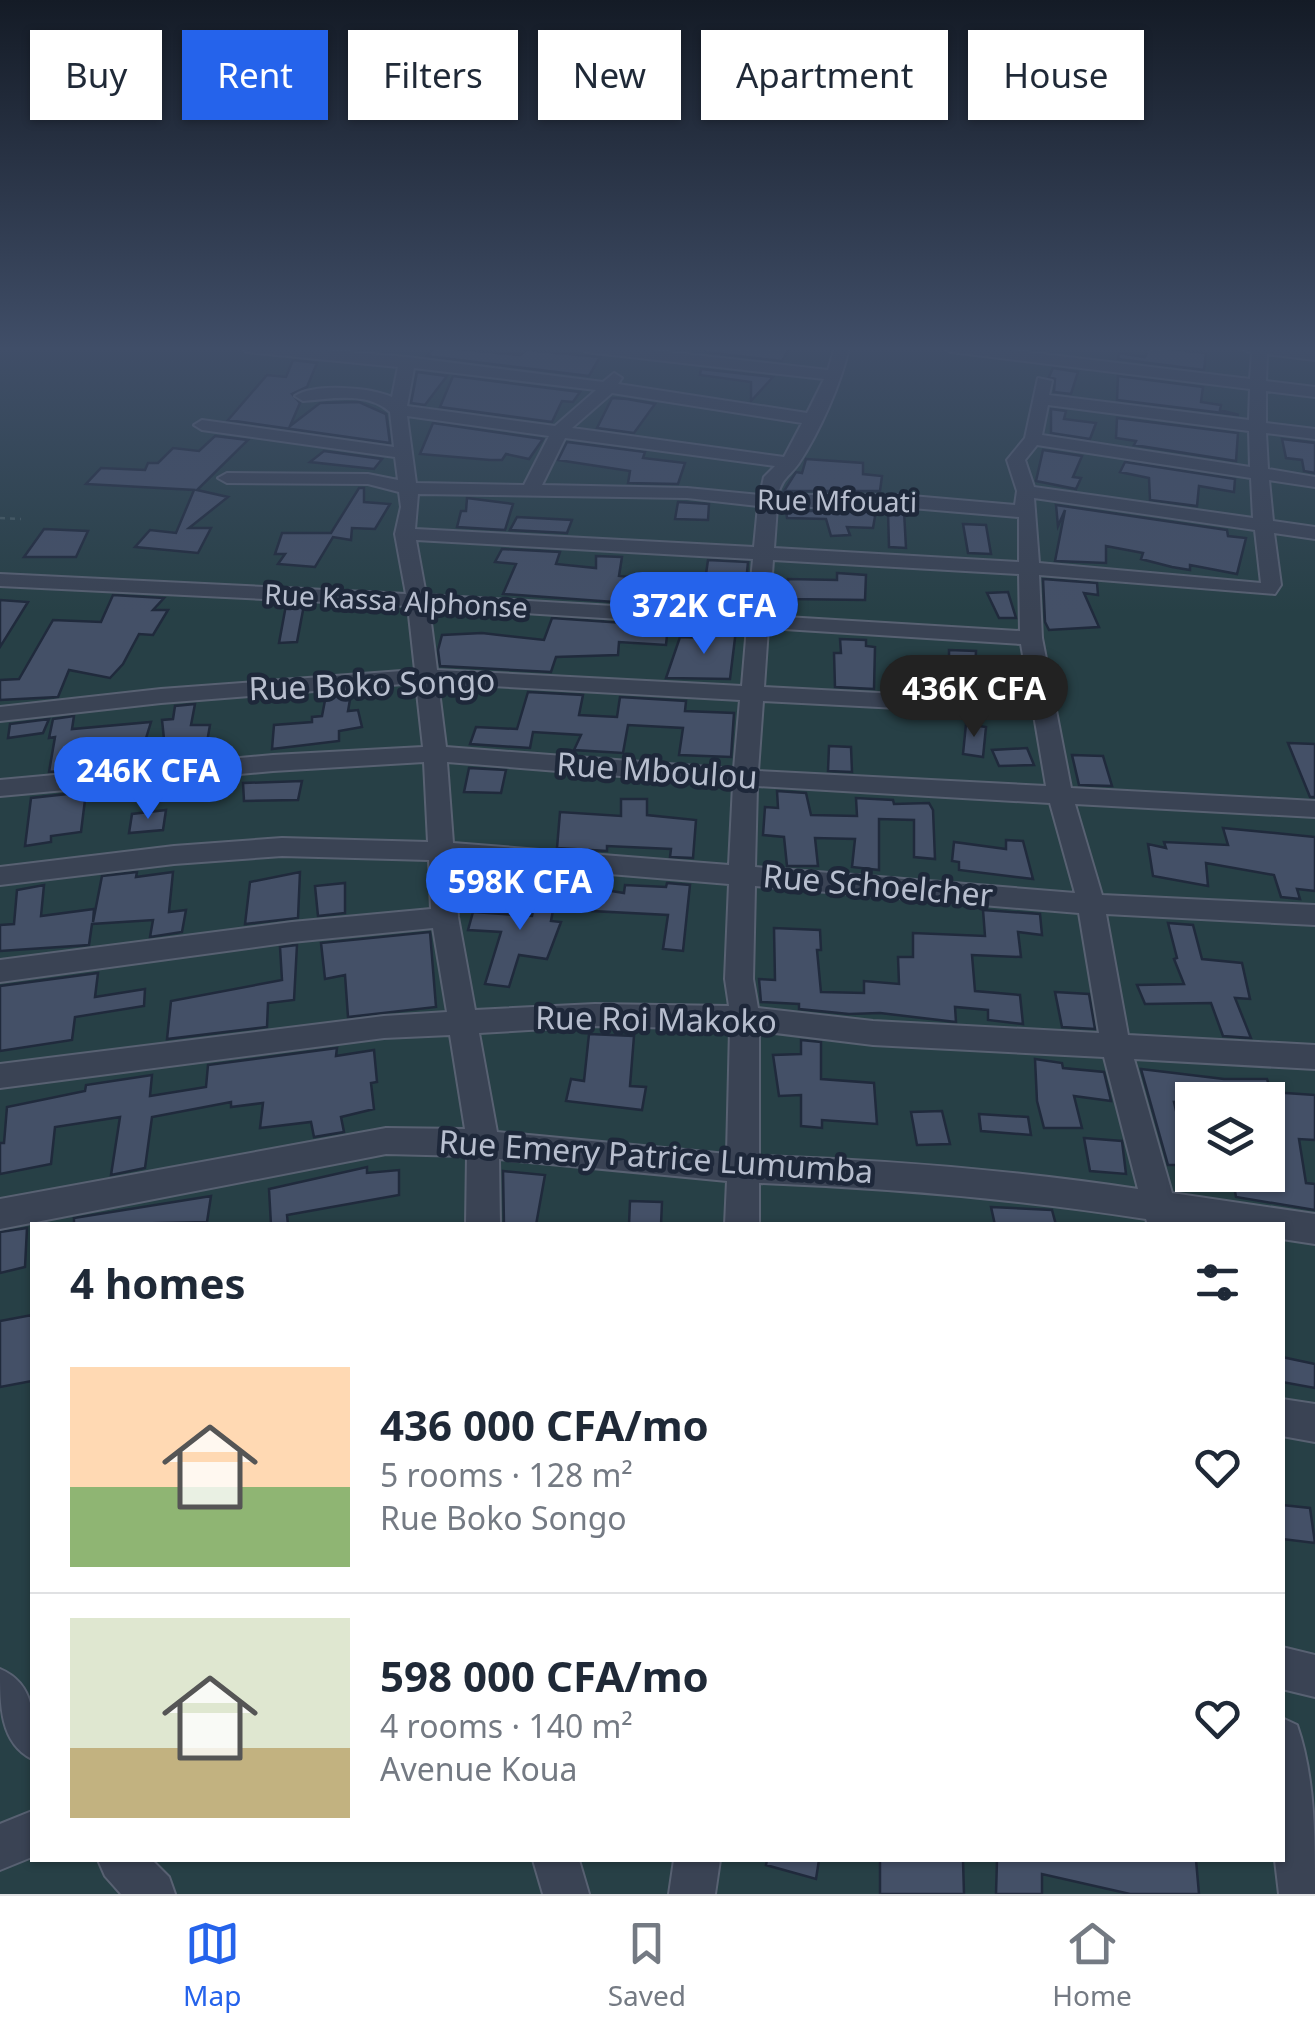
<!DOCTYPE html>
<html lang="en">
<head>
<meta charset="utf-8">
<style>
  :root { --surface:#fff; --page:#f6f6f7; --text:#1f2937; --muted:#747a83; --line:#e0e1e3; --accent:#2563eb }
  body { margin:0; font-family:"Noto Sans",sans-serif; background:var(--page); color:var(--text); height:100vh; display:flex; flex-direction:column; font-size:38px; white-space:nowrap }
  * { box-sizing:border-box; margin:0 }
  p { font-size:32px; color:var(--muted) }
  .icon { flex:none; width:55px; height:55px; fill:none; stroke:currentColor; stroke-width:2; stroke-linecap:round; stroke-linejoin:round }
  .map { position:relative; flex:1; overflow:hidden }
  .sheet { position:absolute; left:30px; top:1222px; width:1255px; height:640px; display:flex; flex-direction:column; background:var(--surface); border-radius:0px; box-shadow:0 2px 8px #0004 }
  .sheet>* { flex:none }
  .guide { position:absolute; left:30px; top:30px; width:1255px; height:90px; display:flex; gap:20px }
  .controls { position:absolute; left:1175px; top:1082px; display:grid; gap:20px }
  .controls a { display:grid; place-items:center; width:110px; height:110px; border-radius:0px; background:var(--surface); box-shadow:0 2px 8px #0004; font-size:50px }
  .price { position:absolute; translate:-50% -85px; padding:0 22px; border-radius:35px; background:var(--accent); color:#fff; font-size:32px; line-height:65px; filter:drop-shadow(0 2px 5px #0008) }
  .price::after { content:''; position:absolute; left:50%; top:60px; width:30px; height:22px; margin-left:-15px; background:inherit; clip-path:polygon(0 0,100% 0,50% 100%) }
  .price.selected { background:#222; color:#fff }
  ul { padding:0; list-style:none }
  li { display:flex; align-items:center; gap:30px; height:250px; padding:0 40px }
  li+li { border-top:2px solid var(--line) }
  li span { display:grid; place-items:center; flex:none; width:280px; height:200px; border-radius:0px; color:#555 }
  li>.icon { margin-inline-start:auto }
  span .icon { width:120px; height:120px; fill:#fffc; stroke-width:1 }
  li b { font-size:42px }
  h2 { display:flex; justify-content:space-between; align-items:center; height:120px; padding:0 40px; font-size:42px }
  .chip { padding:0 35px; border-radius:0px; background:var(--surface); box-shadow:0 2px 8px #0004; font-size:35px; line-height:90px }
  .chip.selected { background:var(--accent); color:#fff }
  .dock { display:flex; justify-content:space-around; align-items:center; height:140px; border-top:2px solid var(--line); background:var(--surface); font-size:28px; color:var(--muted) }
  .dock a { display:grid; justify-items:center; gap:5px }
  .dock .selected { color:var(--accent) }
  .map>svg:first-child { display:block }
  .green { fill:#274046; fill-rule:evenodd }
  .building { fill:#445067; stroke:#202a3c; stroke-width:2.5 }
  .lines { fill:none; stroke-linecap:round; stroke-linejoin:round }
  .minor-casing { stroke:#586172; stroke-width:4 }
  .path { stroke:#465d62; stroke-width:2.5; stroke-dasharray:5 5; stroke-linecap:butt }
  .minor { fill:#3a4354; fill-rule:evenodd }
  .labels { text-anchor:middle; stroke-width:9; stroke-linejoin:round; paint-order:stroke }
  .far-street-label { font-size:28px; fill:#b7bece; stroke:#1e283a }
  .street-label { font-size:32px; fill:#b7bece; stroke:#1e283a }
</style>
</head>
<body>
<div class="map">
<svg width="1315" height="1894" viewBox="0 0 1315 1894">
  <rect width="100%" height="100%" fill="#253145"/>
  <path class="green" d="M0 347H1315V1894H0ZM1192 1100H1268V1175H1192ZM32 1225H1282V1860H32Z"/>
  <path class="building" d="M435 347 520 355 526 350 600 357 589 376 427 356Z
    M707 347H790L782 361 705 352Z
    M1149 347 1206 353 1204 370 1118 359 1119 353 1145 357Z
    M293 360 317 363 307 387 292 394 300 403 290 426 320 403 359 402 386 414 390 443 228 420 267 375 286 377Z
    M1053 368 1078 372 1071 394 1054 392 1055 379 1049 377Z
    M701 369 773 377 751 401V382L700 375Z
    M417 372 447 376 425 405 411 403Z
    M453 376 580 392 573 402 562 401 552 422 440 407Z
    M1118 376 1203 387 1201 402 1221 405 1220 410 1239 415 1117 400Z
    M612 398 627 399 655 404 634 433 597 428Z
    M1051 409 1066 411 1064 419 1096 423 1090 439 1051 433Z
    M1117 418 1238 433 1236 461 1134 445 1136 441 1116 438Z
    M433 423 543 439 529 459 506 454 502 460H490L420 454Z
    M215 436 248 440 197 490 228 497 189 528H211L198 553 135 547 150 530 176 533 194 490 86 484 101 468 145 470 148 463H158L173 448 199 451Z
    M1282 439 1315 443V473L1304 471 1302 460 1286 458Z
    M567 442 645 452 643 458 685 463 678 484 628 483 630 471 558 460Z
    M1043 450 1082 456 1073 477 1081 478 1076 489 1036 481Z
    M324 451 382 459 374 469 310 462Z
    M806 459 863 463V474L882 476 880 491H784L796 472 802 473Z
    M1125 462 1235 479 1234 492 1199 486 1197 506 1150 500 1149 478 1120 472Z
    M359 488H364V502L390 504 375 529 352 528 351 540 333 537 315 567 278 564 285 554H275L282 533H331Z
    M467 498 513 504 505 530 457 527 461 511H466Z
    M678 502 709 504 708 520 675 519Z
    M1056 505 1227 530 1228 536 1246 538 1237 574 1190 565V570L1172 567 1141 559 1143 553 1106 546V563L1055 561 1065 510 1058 526Z
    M786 511H876L873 528 847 527 850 535 831 536 826 519 787 518Z
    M888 511H904L906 548 889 547Z
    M517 517 572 520 567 533 510 530Z
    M963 524 986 525 991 554 968 553Z
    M44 529 88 531 76 557H24Z
    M502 549 560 552 556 564 596 568V556L622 557 619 576 671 581 669 606 503 594 516 564 495 562Z
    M708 560 748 562 746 583 705 581Z
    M837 573 866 575 865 600 788 599V579L837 580Z
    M1043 579 1097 583 1098 595 1084 593 1099 627 1049 630 1045 622Z
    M1008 592 1016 618H999L987 593Z
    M113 595 164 598 153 610H168L153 635 139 634 123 664 110 678 69 670 58 697 0 700V680L19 679 53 620 101 622Z
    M0 600 28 602 0 647Z
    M286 605H304L297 642 279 643Z
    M552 618 668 626 666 645 619 642 618 655 556 657 551 672 440 666 438 650 442 635 482 633 544 640Z
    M712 629 736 630 730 679 666 678 680 637 711 638Z
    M840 639 866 640V646L875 647 874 689 835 687 834 653H841Z
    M949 650 976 651 974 691 954 689 955 672H949Z
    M528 692 583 695 579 715 617 717 620 697 686 701 685 711 734 713 731 757 679 755 683 728 628 725 623 753 574 750 581 735 533 732 530 748 470 744 476 727 517 729Z
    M351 694 348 711 358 710 362 727 339 731V741L272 749 274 725 312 722V717L322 716 326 695Z
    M195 704 191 725H210L205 754 166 758 162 720 173 719 175 706Z
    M74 716 72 729 151 722 138 764 49 772 55 737 49 738 53 719Z
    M49 719 43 733 8 738 10 724Z
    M966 724 986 727 983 757 963 754Z
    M1288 743 1315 744V797H1310Z
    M829 746 851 747 852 772 828 771Z
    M1027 748 1034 765 999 766 992 750Z
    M1072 755 1103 756 1112 786 1079 785Z
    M469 768 506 770 501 793 464 792Z
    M302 781 298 800 244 801 243 783Z
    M777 791 806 793 811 815 857 816 856 798 893 800 894 804 929 803 933 810 935 859 914 857V820L879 819V870L852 867 855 839 815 838 818 866H787L784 837 763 835 765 807 778 808Z
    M86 792 81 832 51 836V842L25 846 31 798Z
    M621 799H647V815L696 820 693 858 670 857 671 849 607 846V851L557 848 560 812 621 816Z
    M166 810 163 830 129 833 132 814Z
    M1223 828 1315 837V891L1297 889 1300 899 1281 897 1274 875 1206 863 1208 886 1153 876 1148 844 1166 848 1164 842 1228 845Z
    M1006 840 1023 841 1033 879 959 870V862L952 861 954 842 1006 849Z
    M137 872 136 877 173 872 169 912 186 910 182 932 150 937 153 920 92 924 89 945 0 951V925L14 924 17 890 44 885 41 916 94 909 93 922 102 876Z
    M300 872 298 918 245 924 250 882Z
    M540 877 559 878 551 921 561 922 547 959 519 955 509 987 485 984 501 932 468 930 473 912 532 916Z
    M345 883V913L318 916 315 886Z
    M667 883 690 885 683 951 663 949 668 915 592 911 599 889 624 893 625 885 666 887Z
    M983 910 1040 914 1042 935 1018 932 1021 957 972 955 975 991 1020 995 1023 1024 988 1020V1010L955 1007 956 1022 880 1013 849 1014 799 1009V1004L761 1002 759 979 775 980 774 928 820 930 821 950H817L821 992 864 993V981L899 984 898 957H913V933L985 936Z
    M1168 923 1193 925 1202 959 1242 963 1250 999 1235 998 1251 1038 1223 1036 1211 1003 1145 1004 1137 985 1184 984 1174 959 1177 958Z
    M430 932 436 1007 348 1017 345 975 325 979 321 943Z
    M297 945 294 1000 268 1003 267 1027 167 1039 171 1001 282 980 280 947Z
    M98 973 95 997 145 989 144 1006 75 1017 72 1040 0 1051V986Z
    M1055 992 1089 994 1095 1029 1062 1027Z
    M589 1034 634 1036 630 1086 646 1087 642 1110 566 1101 571 1079 584 1081Z
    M801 1040 821 1042V1079L874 1083 877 1124 822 1120V1128L801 1126V1095L779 1096 773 1055 801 1054Z
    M337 1048 336 1056 374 1050 377 1082 371 1083 374 1109 341 1117 344 1132 314 1137 311 1122 260 1128 263 1103 231 1107V1102L152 1117 145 1168 111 1175 120 1117 55 1127 51 1164 0 1174V1143H4L7 1107 85 1091 86 1085 152 1075 150 1096 206 1087 208 1065Z
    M1035 1059 1062 1063 1063 1068 1104 1072 1111 1101 1074 1096 1082 1128H1044L1037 1101Z
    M1141 1069 1224 1079H1267L1271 1092 1315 1095V1140L1299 1139 1306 1183 1315 1184V1210L1236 1197 1232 1175H1272L1268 1100 1174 1102 1183 1141H1192V1165H1168Z
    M942 1111 950 1144 917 1145 911 1112Z
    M979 1114 1028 1117 1031 1135 981 1131Z
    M1084 1138 1122 1141 1126 1174 1090 1171Z
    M367 1167V1173L399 1170V1195L287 1215 288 1225H271L269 1189Z
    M503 1171 545 1175 536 1225H504Z
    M211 1196 207 1222 74 1225V1218Z
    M630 1201 662 1202 661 1225H629Z
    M991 1207 1052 1210 1056 1225H995Z
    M27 1228 25 1267 0 1273V1232Z
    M32 1315V1381L0 1387V1321Z
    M1282 1357 1315 1364V1388L1282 1382Z
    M1282 1505 1310 1508 1315 1543 1282 1539Z
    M767 1860H819L816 1879 766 1865Z
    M880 1860H963L964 1894H880Z
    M997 1860H1196L1199 1894H1130L1042 1874V1894H996Z"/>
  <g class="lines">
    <defs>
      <path id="minor" d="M239 347H289L407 357 603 382 614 373 622 378 618 384 807 413 824 379 586 352 578 347H623L828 370 835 347H849C842 382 819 433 799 463 789 477 782 478 778 495H900L1015 505 1017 491 1007 460 1025 438 1038 378 1052 381 1049 395 1249 420 1250 389 951 352 944 347H985L1250 379 1252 353 1236 347 1315 350V360L1267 354 1266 381 1315 387V397L1266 391V423L1315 429V439L1266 433 1268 469 1315 477V487L1269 480 1273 521 1315 527V539L1274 533 1281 585 1275 594 1039 575 1042 638 1071 788 1315 801V817L1075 804 1102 895 1315 905V925L1106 914 1128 1035 1315 1045V1069L1134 1059 1172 1193 1315 1214V1244L1282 1239V1225H1148L1146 1219C1017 1199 889 1188 759 1183V1225H725L727 1181 499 1159 500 1225H466L467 1156 386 1154 0 1229V1199L386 1128 465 1129 450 1035 384 1038 0 1088V1064L384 1016 447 1012 433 928 292 942 0 982V960L292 922 431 909 429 860 282 856 174 864 0 885V867L174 846 282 838 428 842 424 762 273 771 0 796V780L273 755 423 747 416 683 161 703 0 721V707L161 689 415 670 408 606 0 586V574L406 594 395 534 401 507 399 492 368 484 227 483 218 478 227 473 368 474 398 480 395 457 202 430 194 425 202 420 394 447 390 412C366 391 332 399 303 401L295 396C314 383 370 387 392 397L398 367 247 352ZM414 368 596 390 555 426 407 406ZM612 393 802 423 784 457 572 428ZM1048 405 1249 431 1250 467 1042 435ZM407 416 549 436 524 485 416 483ZM565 438 775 466 764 477 760 495 687 488 542 485ZM1037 445 1251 478 1253 518 1034 487 1025 460ZM418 494 687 498 758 506 754 547 415 529ZM1034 498 1255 530 1261 583 1039 563ZM777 507H900L1019 517V562L774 548ZM416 540 753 559 748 614 426 595ZM773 560 1019 574 1020 631 769 616ZM429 607 747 627 742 686 437 670ZM768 628 1021 644 1031 701 764 687ZM438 683 740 700 734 769 446 747ZM763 701 1034 715 1046 786 758 771ZM447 762 733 785 729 865 453 843ZM757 786 1050 803 1075 893 755 867ZM454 861 729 884 725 979 729 1006 595 1004 475 1010 458 917ZM755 886 1079 913 1099 1033 873 1021 758 1008 753 979ZM595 1026 730 1029 727 1154 497 1132 479 1033ZM759 1031 873 1045 1104 1057 1138 1189C1012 1170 887 1160 759 1156Z
        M1282 1399 1315 1404V1442L1282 1436Z
        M1282 1647 1315 1655V1697L1282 1689Z
        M0 1669C38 1685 34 1723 32 1759 0 1743 0 1705 0 1669Z
        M1282 1718 1297 1725C1315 1776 1315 1839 1315 1894H1279L1275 1860H1282Z
        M32 1811V1857L0 1870V1824Z
        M98 1860H152L169 1877 175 1894H121L105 1876Z
        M533 1860H579L589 1894H543Z
        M674 1860H720L715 1894H669Z"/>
    </defs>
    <use href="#minor" class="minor-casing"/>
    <path class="path" d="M0 518 21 519"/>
    <use href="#minor" class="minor"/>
  </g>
  <linearGradient id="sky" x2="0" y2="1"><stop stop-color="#141b26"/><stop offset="0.57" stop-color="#404e68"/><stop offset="1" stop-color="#404e68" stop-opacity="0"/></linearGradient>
  <rect width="1315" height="612" fill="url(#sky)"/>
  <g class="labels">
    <g class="far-street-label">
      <text transform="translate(837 501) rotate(1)" y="10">Rue Mfouati</text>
      <text transform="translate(396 601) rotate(3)" y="10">Rue Kassa Alphonse</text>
    </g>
    <g class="street-label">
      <text transform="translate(372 685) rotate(-2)" y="11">Rue Boko Songo</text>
      <text transform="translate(657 771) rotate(4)" y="11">Rue Mboulou</text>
      <text transform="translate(878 886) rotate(5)" y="11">Rue Schoelcher</text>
      <text transform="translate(656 1020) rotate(1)" y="11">Rue Roi Makoko</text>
      <text transform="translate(656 1157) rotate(4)" y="11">Rue Emery Patrice Lumumba</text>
    </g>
  </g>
</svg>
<div class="controls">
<a><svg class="icon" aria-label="layers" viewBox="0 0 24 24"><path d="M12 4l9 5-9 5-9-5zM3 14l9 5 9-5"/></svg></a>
</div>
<b class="price" style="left:704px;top:657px">372K CFA</b>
<b class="price selected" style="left:974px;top:740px">436K CFA</b>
<b class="price" style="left:148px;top:822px">246K CFA</b>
<b class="price" style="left:520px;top:933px">598K CFA</b>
<div class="guide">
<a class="chip">Buy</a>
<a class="chip selected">Rent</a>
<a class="chip">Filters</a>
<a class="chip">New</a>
<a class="chip">Apartment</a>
<a class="chip">House</a>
</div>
<section class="sheet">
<h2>4 homes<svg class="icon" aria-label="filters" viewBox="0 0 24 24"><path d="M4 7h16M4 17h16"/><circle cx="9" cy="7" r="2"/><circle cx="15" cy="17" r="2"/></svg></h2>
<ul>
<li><span style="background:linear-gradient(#ffd9b3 60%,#8fb573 0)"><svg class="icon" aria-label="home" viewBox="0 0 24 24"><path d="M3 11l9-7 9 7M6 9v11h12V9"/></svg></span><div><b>436 000 CFA/mo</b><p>5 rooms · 128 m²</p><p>Rue Boko Songo</p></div><svg class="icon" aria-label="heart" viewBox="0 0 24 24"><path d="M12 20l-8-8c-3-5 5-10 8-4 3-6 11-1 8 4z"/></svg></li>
<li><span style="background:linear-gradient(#dfe7d0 65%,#c2b280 0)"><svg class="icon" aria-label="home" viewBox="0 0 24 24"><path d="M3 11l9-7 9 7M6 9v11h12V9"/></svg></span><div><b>598 000 CFA/mo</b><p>4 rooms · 140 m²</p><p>Avenue Koua</p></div><svg class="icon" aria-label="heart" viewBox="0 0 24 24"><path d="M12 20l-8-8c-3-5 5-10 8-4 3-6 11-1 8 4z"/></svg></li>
</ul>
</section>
</div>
<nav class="dock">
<a class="selected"><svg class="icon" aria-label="map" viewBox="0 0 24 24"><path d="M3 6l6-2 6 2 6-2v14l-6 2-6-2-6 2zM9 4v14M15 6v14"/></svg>Map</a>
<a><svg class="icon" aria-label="saved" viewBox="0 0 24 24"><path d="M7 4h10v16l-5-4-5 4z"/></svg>Saved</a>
<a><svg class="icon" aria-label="home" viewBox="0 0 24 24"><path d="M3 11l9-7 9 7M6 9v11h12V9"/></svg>Home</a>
</nav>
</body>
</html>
